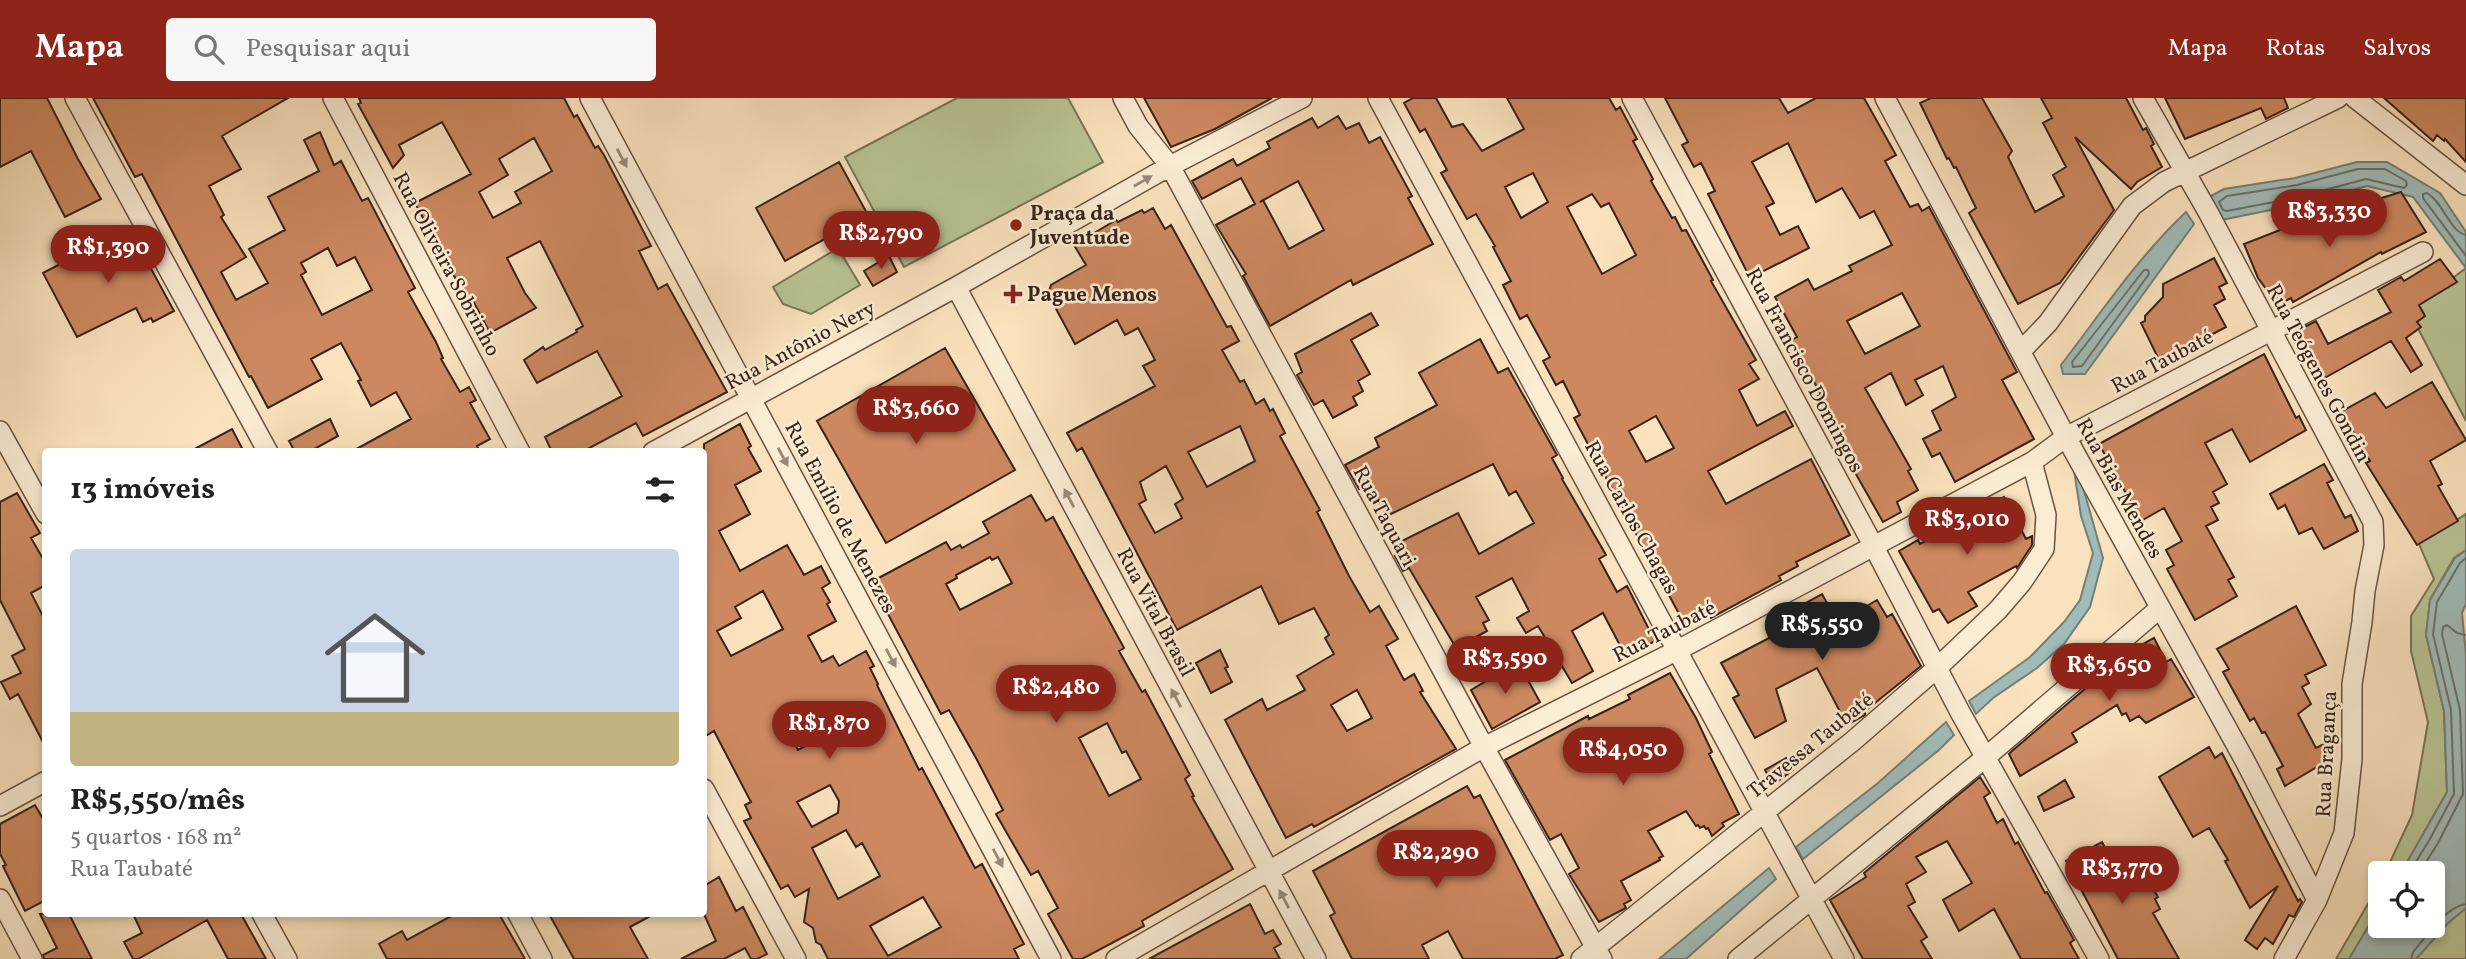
<!DOCTYPE html>
<html lang="pt">
<head>
<meta charset="utf-8">
<style>
  :root { --surface:#fff; --page:#f6f6f6; --text:#222; --muted:#767676; --line:#e0e0e0; --accent:#8f2418 }
  body { margin:0; font-family:Vollkorn,serif; background:var(--page); color:var(--text); height:100vh; display:flex; flex-direction:column; font-size:26px; white-space:nowrap }
  * { box-sizing:border-box; margin:0 }
  p { font-size:23px; color:var(--muted) }
  .icon { flex:none; width:38px; height:38px; fill:none; stroke:currentColor; stroke-width:2; stroke-linecap:round; stroke-linejoin:round }
  .map { position:relative; flex:1; overflow:hidden }
  .sheet { position:absolute; left:42px; top:350px; width:665px; height:469px; display:flex; flex-direction:column; background:var(--surface); border-radius:7px; box-shadow:0 4px 10px #0003 }
  .sheet>* { flex:none }
  .buttons { position:absolute; left:2368px; top:763px; display:grid; gap:14px }
  .buttons a { display:grid; place-items:center; width:77px; height:77px; border-radius:7px; background:var(--surface); box-shadow:0 4px 10px #0003; font-size:35px }
  .price { position:absolute; translate:-50% -60px; padding:0 16px; border-radius:24px; background:var(--accent); color:#fff; font-size:23px; line-height:46px; filter:drop-shadow(0 2px 4px #0008) }
  .price::after { content:''; position:absolute; left:50%; top:42px; width:21px; height:16px; margin-left:-10px; background:inherit; clip-path:polygon(0 0,100% 0,50% 100%) }
  .price.selected { background:#222; color:#fff }
  ul { padding:0; list-style:none }
  li { display:grid; align-content:center; gap:14px; height:371px; padding:0 28px }
  li+li { border-top:2px solid var(--line) }
  li span { display:grid; place-items:center; height:217px; border-radius:7px; color:#555 }
  li>.icon { margin-inline-start:auto }
  span .icon { width:126px; height:126px; fill:#fffc; stroke-width:1 }
  li b { font-size:30px }
  h2 { display:flex; justify-content:space-between; align-items:center; height:84px; padding:0 28px; font-size:30px }
  header { display:flex; align-items:center; gap:42px; box-sizing:border-box; height:98px; padding:0 35px; background:var(--accent); color:#fff }
  header strong { font-size:33px }
  nav { display:flex; gap:38px; margin-inline-start:auto; font-size:24px }
  .search { width:490px; height:63px; background:var(--page); display:flex; align-items:center; gap:18px; box-sizing:border-box; padding:0 24px; border-radius:7px; color:var(--muted); font-size:26px }
  .map>svg:first-child { display:block }
  .green { fill:#b9c494; stroke:#787457; stroke-width:2 }
  .water { fill:#a0bcb9; stroke:#767f79; stroke-width:2 }
  .lines { fill:none; stroke-linecap:round; stroke-linejoin:round }
  .shore { stroke:#6c706a; stroke-width:2 }
  .building { fill:#cd8860; stroke:#37231a; stroke-width:2; fill-rule:evenodd }
  .minor-casing { stroke:#685343; stroke-width:22 }
  .minor { stroke:#fbecd4; stroke-width:19 }
  .oneway { fill:#987 }
  .poi-dot { fill:#8f2418; stroke:#fbecd4; stroke-width:2.5 }
  .labels { text-anchor:middle; stroke-width:5; stroke-linejoin:round; paint-order:stroke }
  .poi-label { font-size:21px; font-weight:bold; fill:#37231a; stroke:#fbecd4; text-anchor:start }
  .street-label { font-size:21px; fill:#37231a; stroke:#fbecd4 }
</style>
</head>
<body>
<header>
<strong>Mapa</strong>
<div class="search"><svg class="icon" aria-label="search" viewBox="0 0 24 24"><circle cx="10" cy="10" r="6"/><path d="M15 15l6 6"/></svg>Pesquisar aqui</div>
<nav><a>Mapa</a><a>Rotas</a><a>Salvos</a></nav>
</header>
<div class="map">
<svg width="2466" height="861" viewBox="0 0 2466 861">
  <rect width="100%" height="100%" fill="#f9e2bd"/>
  <filter id="stains"><feTurbulence type="fractalNoise" baseFrequency=".00286" numOctaves="4"/><feColorMatrix values="0 0 0 0 .2 0 0 0 0 .09 0 0 0 0 .02 0 0 0 .5 -.17"/></filter>
  <radialGradient id="worn" r=".72"><stop offset=".6" stop-color="#630" stop-opacity="0"/><stop offset="1" stop-color="#630" stop-opacity=".3"/></radialGradient>
  <path class="green" d="M957 0H1068L1103 64 904 169 845 59Z
    M838 150 860 187 811 216 783 206 773 189Z
    M2466 170V323L2409 213Z
    M2466 416V452L2454 460 2430 502 2426 537 2444 613 2447 694 2401 775H2385L2412 717 2428 624 2411 553V518L2434 481 2419 446Z
    M2380 785V809L2349 861H2336Z
    M2466 810V861H2416L2448 825Z"/>
  <path class="water" d="M2357 64H2387L2440 95 2466 134V170L2413 99 2367 88 2296 107 2221 122 2209 99 2224 91 2295 80Z
    M2186 114 2194 126 2085 276H2063L2061 267C2101 215 2138 159 2186 114Z
    M2074 372 2083 389 2103 460 2090 509 2064 546 2037 570 1993 600 1976 616 1969 603 2030 559 2064 524 2080 502 2093 455 2081 418Z
    M2466 452V506L2462 515 2466 557V810L2448 825 2416 861H2349L2380 809V828H2432V775H2401L2447 694 2444 613 2426 537 2430 502 2455 460Z
    M1946 624 1954 637 1939 652 1803 761 1796 749 1878 685Z
    M1769 770 1776 781 1686 861H1659Z"/>
  <g class="lines">
    <path class="shore" d="M2358 71H2385L2406 83 2407 87 2404 90 2366 81 2295 100 2227 113 2223 112 2219 104 2227 98 2297 87Z
      M2466 137C2450 134 2443 104 2427 95L2423 96V100L2466 158
      M2144 172H2148L2149 176 2082 268 2073 269 2072 264Z
      M2409 775 2430 741 2454 696 2451 612 2433 536 2437 504 2460 465 2466 460
      M2419 775 2438 745 2463 696 2460 612 2442 536 2443 529 2447 527 2457 535 2466 537
      M2411 861 2413 854C2426 839 2445 809 2466 806"/>
  </g>
  <path class="building" d="M0 0H47L78 61 101 101 65 119 31 53 0 69Z
    M93 0H288L222 38 241 71 209 88 224 117 221 119 246 159 221 174 236 202 268 185 249 151 285 132 268 99 319 73 304 42 320 34 334 67 341 63 362 103 368 100 415 190 408 194 436 244 443 260 441 261 460 294 469 289 476 302 470 305 490 341 477 348 480 354H351L411 321 396 294 371 308 358 283 361 282 341 245 311 261 322 281 268 310 251 278 249 279 142 76 135 79ZM328 150 337 168 355 159 372 192 322 217 301 177 306 174 301 165Z
    M359 0H564L574 19 577 17 595 50 598 48 604 57 651 148 639 153 658 191 667 186 727 294 643 338 636 325 582 354H552L545 339 622 298 597 253 537 285 524 262 543 249 545 252 577 234 576 232 583 228 540 143 507 160 525 195 536 210 490 235 472 201 468 204 415 105 471 76 442 24 399 47 404 57 393 70 358 6 361 5ZM534 40 552 73 515 94 521 105 493 120 479 94 508 77 499 61Z
    M1144 0H1272L1215 31 1171 49Z
    M1413 0H1436L1452 29 1463 26 1482 53 1524 31 1507 0H1609L1616 12 1620 9 1637 41 1633 43 1653 81 1651 83 1672 120 1675 119 1682 133 1686 132 1713 182 1711 183 1756 262 1749 266 1759 281 1739 292 1757 328 1785 313 1793 328 1708 373 1726 406 1811 361 1850 437 1796 464 1798 468 1779 478 1781 482 1711 520 1709 516 1686 529 1574 320 1580 317 1563 283 1556 287 1543 263 1550 259 1527 217 1520 221 1503 187 1511 183 1493 149 1495 148 1476 116 1467 121 1441 75 1447 72 1425 31 1420 34 1404 5ZM1533 75 1548 104 1521 120 1505 89ZM1592 96 1601 109 1609 105 1636 157 1602 176 1567 109ZM1656 318 1674 350 1646 364 1629 333Z
    M1665 0H1779L1788 15 1816 0H1864L1896 57 1885 63 1906 102 1910 109 1918 106 1922 113 1929 109 2017 274 2002 282 2034 341 1955 384 1940 355 1932 359 1923 341 1941 332 1932 313 1956 299 1943 268 1915 282 1923 297 1906 307 1891 275 1865 290 1911 371 1908 373 1918 392 1897 404 1901 414 1883 424 1839 346 1842 344 1818 298 1821 297 1805 267 1799 271 1785 246 1797 239 1775 199 1808 181 1814 192 1852 173 1849 168 1892 147 1874 113 1860 120 1842 90 1816 104 1788 45 1752 64 1774 105 1766 109 1780 137 1798 128 1809 150 1750 180 1708 96 1715 93 1701 65 1694 69 1682 47 1688 44ZM1902 195 1920 228 1865 256 1847 223Z
    M1931 0H1982L2012 53 2008 59 2035 114 2064 98 2053 77 2066 69 2043 25 2052 20 2041 0H2126L2143 32 2146 30 2154 46 2151 48 2162 69 2137 84 2131 91 2075 39 2114 112 2060 185 2018 206 1969 115 1976 110 1956 69 1954 70 1949 60 1947 61 1920 5Z
    M2165 0H2284L2288 10 2266 21 2261 10 2185 41Z
    M2384 0H2466V64L2445 41 2444 43 2437 37 2433 43Z
    M1338 18 1346 31 1359 25 1369 45 1380 39 1412 98 1408 100 1433 146 1353 187 1351 182 1270 228 1243 178 1246 176 1216 127 1255 106 1241 80 1202 101 1192 83 1233 61 1237 68 1270 50 1267 44 1312 20 1318 30ZM1298 83 1324 132 1289 151 1263 102 1260 104Z
    M839 64 868 117 785 163 756 110Z
    M2401 94 2426 134 2382 156 2381 154 2293 204 2291 200 2278 207 2258 180 2244 146 2293 127 2308 124 2312 133 2325 128 2327 131 2337 125 2340 130 2382 109 2378 101Z
    M1153 110 1165 131 1171 127 1222 220 1227 229 1231 228 1239 243 1222 252 1240 284 1244 282 1256 306 1264 301 1270 313 1273 311 1285 335 1280 338 1320 412 1317 414 1349 478 1370 514 1379 508 1398 541 1386 548 1404 582 1414 576 1423 593 1420 594 1456 651 1314 729 1312 726 1286 740 1225 622 1262 601 1267 612 1305 592 1297 578 1334 556 1325 540 1329 537 1314 510 1279 526 1261 488 1177 532 1090 365 1082 350 1077 353 1067 335 1155 288 1143 268 1155 262 1138 230 1125 237 1117 222 1075 246 1048 196 1051 187 1086 167 1074 147 1116 122 1118 124 1142 112 1144 115ZM1240 328 1255 363 1207 389 1188 354ZM1166 368 1183 401 1175 406 1182 420 1155 435 1139 406 1146 402 1140 384ZM1357 592 1372 620 1347 633 1331 607Z
    M129 130 174 213 153 224 151 220 143 224 136 210 77 239 43 175Z
    M889 158 897 174 873 188 864 173Z
    M2214 160 2227 185 2219 189 2225 201 2214 207 2226 229 2160 264 2141 225 2145 223V218L2163 199V186Z
    M2440 161 2457 184 2419 207 2425 218 2417 224 2421 229 2406 240 2422 267 2411 274 2391 243 2321 282 2308 258 2303 261 2291 236 2316 223 2328 246 2391 214 2378 192 2401 179 2404 183Z
    M1371 215 1378 227 1351 242 1370 276 1358 283 1363 293 1353 299 1357 307 1333 320 1323 302 1314 307 1297 277 1302 274 1295 256Z
    M1480 241 1498 275 1508 270 1557 357 1552 360 1563 380 1562 381 1606 457 1599 461 1617 494 1627 488 1655 543 1626 559 1603 515 1572 533 1593 573 1572 585 1538 528 1526 535 1517 520 1529 513 1512 480 1476 499 1489 522 1483 525 1487 533 1456 550 1409 470 1403 473 1395 458 1407 452 1402 443 1458 415 1479 456 1534 425 1516 393 1509 397 1493 366 1387 418 1379 402 1374 405 1365 388 1359 391 1345 367 1379 349 1375 340 1437 307 1419 275Z
    M945 250 1015 372 886 445 817 323Z
    M2264 256 2296 320 2299 318 2306 332 2250 364 2232 331 2205 345 2227 386 2213 394 2219 405 2211 409 2218 422 2206 428 2234 479 2228 482 2237 498 2195 522 2167 471 2174 467 2166 452 2182 443 2164 410 2141 423 2099 346Z
    M2432 284 2466 342 2430 363 2442 386 2438 388 2458 423 2417 447 2366 365 2370 363 2351 330 2348 332 2339 315 2375 295 2386 310Z
    M330 321 338 338 309 354H295L289 343Z
    M740 326 751 348 748 350 761 373 735 387 750 416 719 433 740 473 787 447 804 477 821 468 830 485 822 490 830 504 827 506 836 523 808 538 822 564 833 558 839 568 866 553 874 568 870 570 878 586 877 587 919 672 922 670 975 770 982 766 1024 846 1014 851 1019 861H828L821 847 816 844 813 830 804 824 809 791 795 799 788 787 781 791 744 723 751 720 745 707 751 704 714 633 704 639V346ZM763 493 783 531 731 558 717 533 741 520 735 509ZM805 604 824 638 798 652 780 618ZM830 687 839 703 838 715 812 729 797 704ZM846 732 856 749 862 745 880 778 838 801 812 750ZM923 799 941 829 888 858 870 828Z
    M232 331 244 354H189Z
    M2324 366 2333 382 2327 385 2345 420 2351 417 2358 433 2324 451 2312 430 2299 436 2285 407 2278 411 2270 396Z
    M17 395 40 435 31 440 46 466V487L31 495 46 524V650L18 596 10 601 1 584 21 575 12 558 25 551 0 502V404Z
    M1031 397 1046 423 1053 419 1118 539 1124 550 1119 553 1142 594 1145 592 1190 677 1185 681 1194 698 1192 699 1233 771 1142 823 1144 828 1082 861H1073L1048 816 1058 810 1038 773 1031 777 1008 737 996 716 1003 712 976 660 949 612 941 616 871 484 946 444 951 452 960 447 962 450 989 435 983 424ZM990 459 992 462 998 459 1012 485 960 512 946 486 957 480 956 477ZM1107 625 1122 655 1126 653 1141 681 1109 698 1079 640Z
    M2004 399 2026 441 2032 438V447L2017 470 2016 468 1968 494 1977 508 1948 525 1939 511 1933 514 1899 453 1918 442 1920 446 1947 432 1945 427 1986 404 1988 407Z
    M1822 496 1838 525 1877 502 1887 519 1892 516 1921 568 1865 613V617L1847 627 1817 570 1776 591 1786 623 1755 640 1733 600 1739 597 1721 565 1775 537 1769 525Z
    M2296 508 2326 567 2305 577 2309 585 2302 589 2311 606 2298 616 2316 650 2324 646 2332 660 2285 688 2277 671 2283 668 2265 634 2262 635 2254 620 2250 623 2223 574 2229 571 2217 551Z
    M2154 540 2166 564 2171 561 2194 599 2146 625 2139 618 2130 623 2126 615 2122 617 2117 607 2072 635 2077 644 2020 678 2009 656 2012 653 2127 555Z
    M1220 552 1228 569 1225 570 1232 584 1211 595 1196 565Z
    M1518 564 1540 604 1492 631 1471 592Z
    M1670 575 1696 620 1712 654 1709 656 1739 716 1722 725 1724 728 1712 738 1708 730 1706 731 1704 728 1700 730 1698 727 1696 728 1686 713 1648 733 1663 758 1659 760 1660 762 1621 783 1631 802 1624 806 1626 810 1599 824 1569 776 1579 770 1561 736 1550 742 1505 662 1588 618 1589 621 1630 601 1628 597Z
    M2209 649 2215 660 2222 655 2298 803 2300 801 2302 804 2294 819 2289 817 2273 846 2265 840 2257 851 2245 842 2278 788 2250 810 2225 763 2228 762 2209 730 2193 739 2159 679Z
    M1786 660 1793 672 1773 687 1765 672Z
    M1980 679 1990 695 1984 699 1997 725 2003 721 2015 746 2018 744 2045 795 2047 794 2074 842 2070 845 2079 861H2021L1994 811 1959 833 1943 802 1972 785 1947 743 1916 759 1926 774 1906 786 1915 804 1908 808 1927 839 1921 843 1932 861H1863L1830 802 1866 779 1864 775Z
    M2065 682 2074 699 2044 713 2038 699Z
    M1467 688 1474 700 1480 697 1563 857 1555 861H1463L1448 833 1422 847 1429 861H1352L1330 818 1335 815 1313 773Z
    M35 707 46 726V802L25 813 3 768 6 767 0 756V726Z
    M2102 744 2119 778 2139 768 2158 799 2155 801 2160 811 2153 815 2179 861H2118L2066 763Z
    M719 779 736 813 743 809 767 856 757 861H751L745 850 724 861H681L716 843 704 816V788Z
    M1250 806 1265 836 1273 832 1281 846 1274 850 1280 861H1149Z
    M40 816H69L92 861H44L43 857 57 850Z
    M133 816H241L266 861H228L207 822 138 861H133L124 844 142 835Z
    M455 816H499L525 861H387L379 846 402 833 407 842Z
    M549 816H654L630 829 648 861H574Z"/>
  <g class="lines">
    <defs>
      <path id="minor" d="M75 0 268 354
        M333 0 520 354
        M590 0 1051 861
        M1123 0 1138 28 1170 68 1484 649 1602 861
        M1378 0 1844 861
        M1632 0 1873 447 1960 614 2099 861
        M1885 0 2066 339 2244 661 2317 802
        M2143 0 2208 114 2373 424 2374 447 2365 493 2362 524 2352 586V661L2344 735 2317 802 2284 861
        M2355 0 2466 87
        M956 189 1316 861
        M2021 253 2048 225 2132 108 2164 84 2338 0
        M0 333 46 416
        M653 354 956 189 1170 68 1302 0
        M704 691 796 861
        M0 708 46 683
        M0 801 32 861
        M262 816 287 861
        M518 816 542 861
        M1116 861 1484 649 1678 552 2032 364 2066 339 2423 154
        M1581 861 1853 643 1937 570 1998 512 2022 484 2044 451 2046 417 2032 364
        M1738 861 1986 659 2160 510"/>
    </defs>
    <use href="#minor" class="minor-casing"/>
    <use href="#minor" class="minor"/>
  </g>
  <defs><path id="oneway-solid" d="M-6-.8H1V-3.2L6.5 0L1 3.2V.8H-6Z" transform="scale(1.75)"/></defs>
  <g class="oneway">
    <use href="#oneway-solid" transform="translate(622 60) rotate(62)"/>
    <use href="#oneway-solid" transform="translate(1143 83) rotate(-30)"/>
    <use href="#oneway-solid" transform="translate(783 359) rotate(62)"/>
    <use href="#oneway-solid" transform="translate(1069 400) rotate(-118)"/>
    <use href="#oneway-solid" transform="translate(891 560) rotate(62)"/>
    <use href="#oneway-solid" transform="translate(1176 600) rotate(-118)"/>
    <use href="#oneway-solid" transform="translate(998 760) rotate(62)"/>
    <use href="#oneway-solid" transform="translate(1284 801) rotate(-118)"/>
  </g>
  <g class="poi-dot">
    <circle cx="1016" cy="127" r="7"/>
    <path d="M1009.5 185.5h7v7h7v7h-7v7h-7v-7h-7v-7h7z"/>
  </g>
  <g class="labels">
    <g class="poi-label">
      <text x="1030" y="122">Praça da<tspan x="1030" dy="24">Juventude</tspan></text>
      <text x="1027" y="203">Pague Menos</text>
    </g>
    <g class="street-label">
      <text transform="translate(447 166) rotate(62)" y="7">Rua Oliveira Sobrinho</text>
      <text transform="translate(800 247) rotate(-28)" y="7">Rua Antônio Nery</text>
      <text transform="translate(2162 263) rotate(-28)" y="7">Rua Taubaté</text>
      <text transform="translate(1805 272) rotate(62)" y="7">Rua Francisco Domingos</text>
      <text transform="translate(2319 275) rotate(62)" y="7">Rua Teógenes Gondin</text>
      <text transform="translate(2120 390) rotate(61)" y="7">Rua Bias Mendes</text>
      <text transform="translate(1385 418) rotate(62)" y="7">Rua Taquari</text>
      <text transform="translate(841 419) rotate(62)" y="7">Rua Emílio de Menezes</text>
      <text transform="translate(1632 419) rotate(61)" y="7">Rua Carlos Chagas</text>
      <text transform="translate(1156 514) rotate(62)" y="7">Rua Vital Brasil</text>
      <text transform="translate(1664 533) rotate(-27)" y="7">Rua Taubaté</text>
      <text transform="translate(1810 647) rotate(-39)" y="7">Travessa Taubaté</text>
      <text transform="translate(2326 656) rotate(-87)" y="7">Rua Bragança</text>
    </g>
  </g>
  <rect width="100%" height="100%" filter="url(#stains)"/>
  <rect width="100%" height="100%" fill="url(#worn)"/>
</svg>
<div class="buttons">
<a><svg class="icon" aria-label="locate" viewBox="0 0 24 24"><circle cx="12" cy="12" r="6"/><path d="M12 2v4M12 18v4M2 12h4M18 12h4"/></svg></a>
</div>
<b class="price" style="left:2329px;top:151px">R$3,330</b>
<b class="price" style="left:881px;top:173px">R$2,790</b>
<b class="price" style="left:108px;top:187px">R$1,390</b>
<b class="price" style="left:916px;top:348px">R$3,660</b>
<b class="price" style="left:1967px;top:459px">R$3,010</b>
<b class="price selected" style="left:1822px;top:564px">R$5,550</b>
<b class="price" style="left:1505px;top:598px">R$3,590</b>
<b class="price" style="left:2109px;top:605px">R$3,650</b>
<b class="price" style="left:1056px;top:627px">R$2,480</b>
<b class="price" style="left:829px;top:663px">R$1,870</b>
<b class="price" style="left:1623px;top:689px">R$4,050</b>
<b class="price" style="left:1436px;top:792px">R$2,290</b>
<b class="price" style="left:2122px;top:808px">R$3,770</b>
<section class="sheet">
<h2>13 imóveis<svg class="icon" aria-label="filters" viewBox="0 0 24 24"><path d="M4 7h16M4 17h16"/><circle cx="9" cy="7" r="2"/><circle cx="15" cy="17" r="2"/></svg></h2>
<ul>
<li><span style="background:linear-gradient(#c9d6e8 75%,#c2b280 0)"><svg class="icon" aria-label="home" viewBox="0 0 24 24"><path d="M3 11l9-7 9 7M6 9v11h12V9"/></svg></span><div><b>R$5,550/mês</b><p>5 quartos · 168 m²</p><p>Rua Taubaté</p></div></li>
</ul>
</section>
</div>
</body>
</html>
